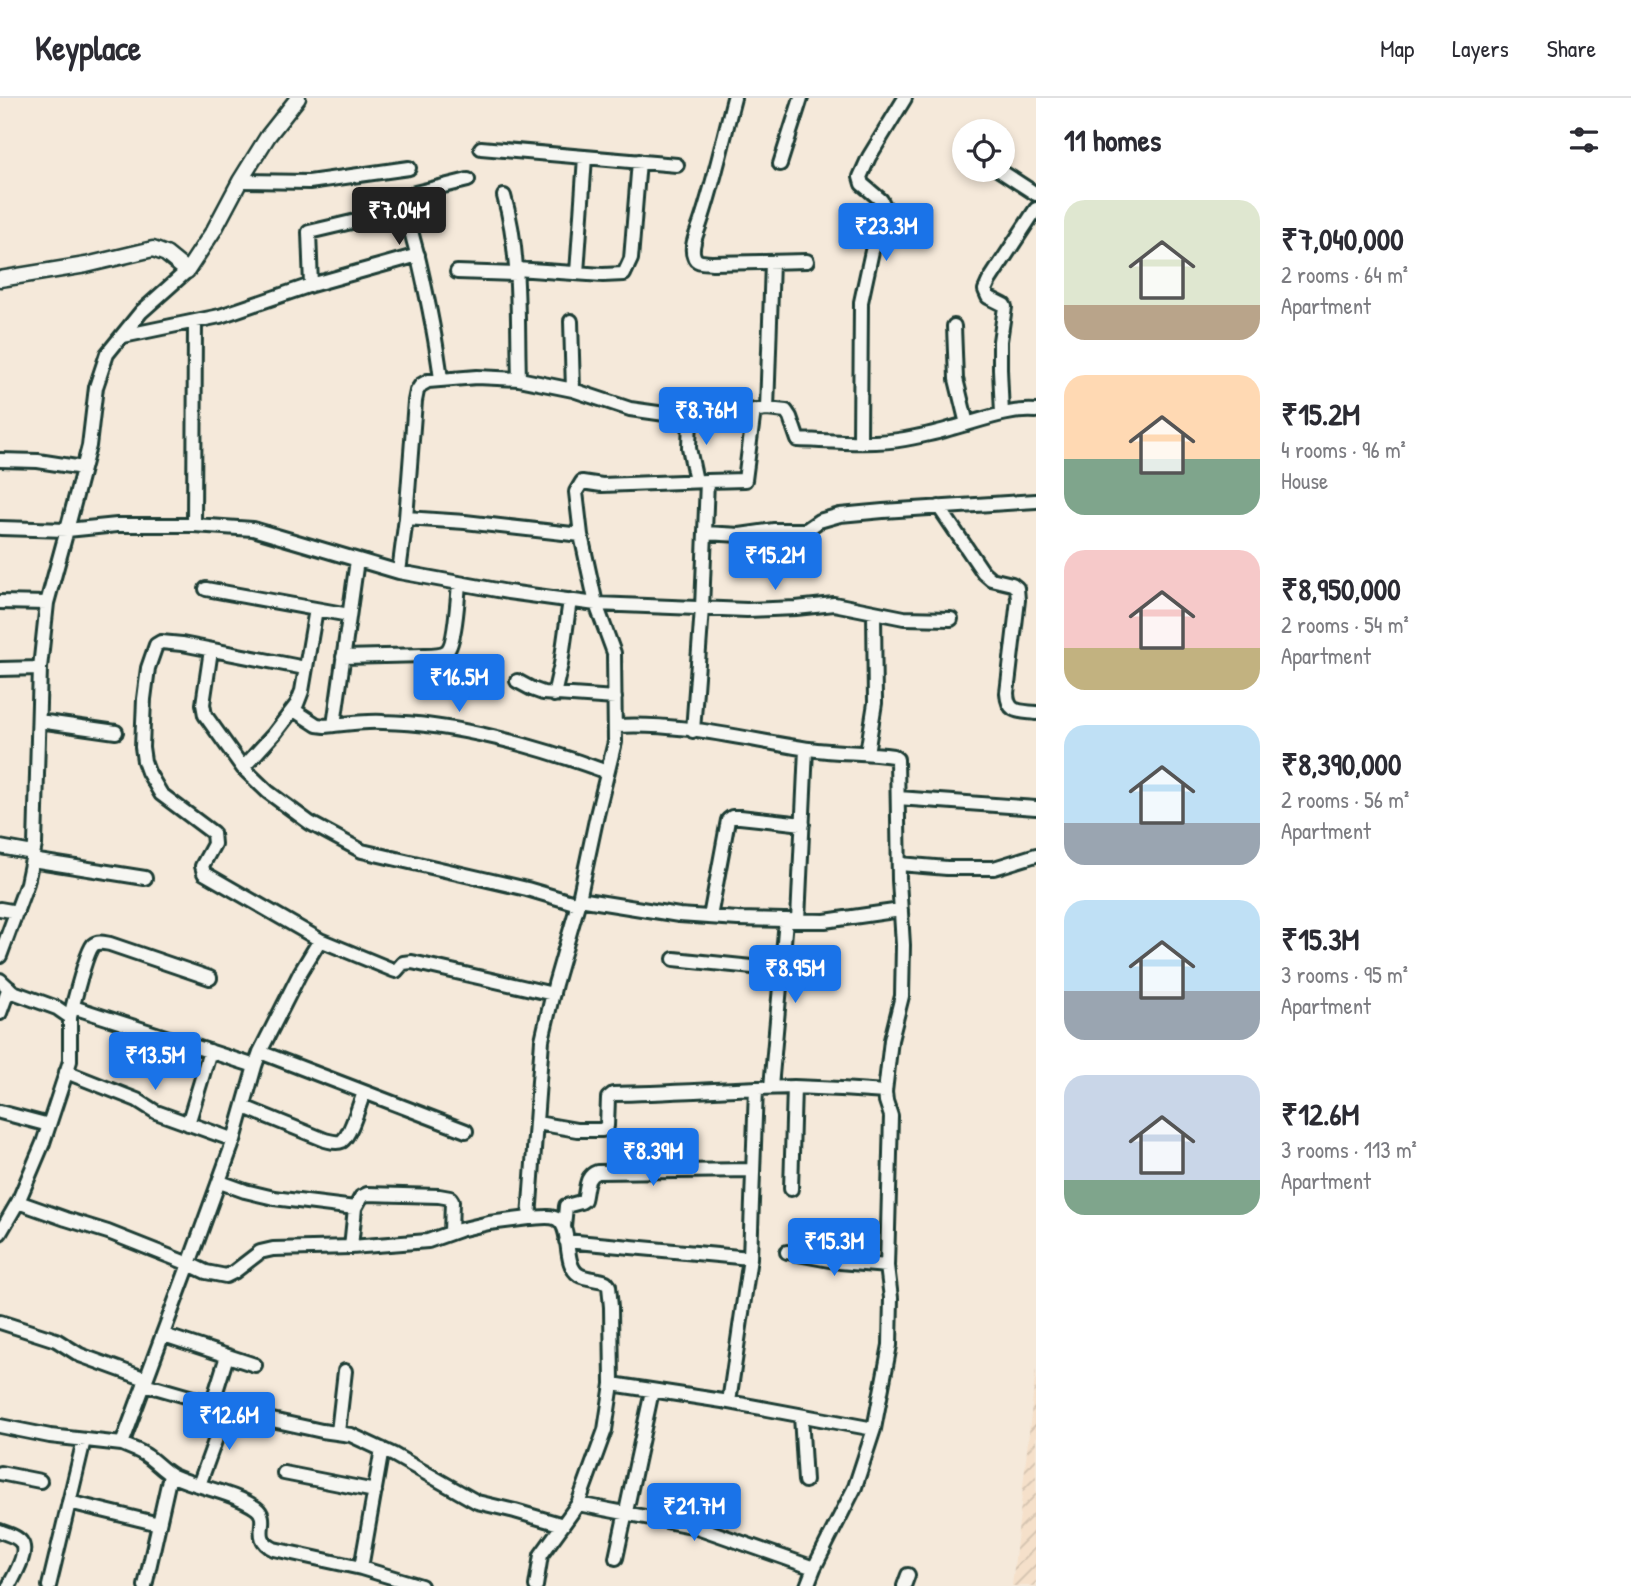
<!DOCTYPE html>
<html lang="en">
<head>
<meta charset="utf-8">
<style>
  :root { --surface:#fff; --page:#f2f2f3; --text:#2b2b33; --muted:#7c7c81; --line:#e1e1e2; --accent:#1a73e8 }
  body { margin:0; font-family:"Patrick Hand",sans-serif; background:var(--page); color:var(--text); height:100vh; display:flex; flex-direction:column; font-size:26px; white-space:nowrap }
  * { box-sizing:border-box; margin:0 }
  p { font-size:23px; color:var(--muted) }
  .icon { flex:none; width:38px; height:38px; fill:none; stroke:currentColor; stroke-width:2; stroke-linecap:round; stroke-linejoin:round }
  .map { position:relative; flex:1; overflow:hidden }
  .drawer { display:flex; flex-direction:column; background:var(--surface); width:595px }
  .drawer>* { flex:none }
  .controls { position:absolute; left:952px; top:21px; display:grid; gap:14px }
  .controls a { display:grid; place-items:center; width:63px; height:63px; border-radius:50%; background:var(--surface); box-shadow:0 4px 10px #0003; font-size:35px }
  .price { position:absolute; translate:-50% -60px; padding:0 16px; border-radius:7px; background:var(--accent); color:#fff; font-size:23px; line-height:46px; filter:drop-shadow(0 2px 4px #0008) }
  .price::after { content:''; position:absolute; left:50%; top:42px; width:21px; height:16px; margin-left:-10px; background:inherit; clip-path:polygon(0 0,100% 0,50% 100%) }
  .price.active { background:#222; color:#fff }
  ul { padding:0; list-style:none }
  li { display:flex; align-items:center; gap:21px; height:175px; padding:0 28px }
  li span { display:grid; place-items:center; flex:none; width:196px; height:140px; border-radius:21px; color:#555 }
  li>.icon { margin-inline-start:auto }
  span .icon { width:84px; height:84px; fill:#fffc; stroke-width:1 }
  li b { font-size:30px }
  h2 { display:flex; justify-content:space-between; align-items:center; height:84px; padding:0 28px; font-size:30px }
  header { display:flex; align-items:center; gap:42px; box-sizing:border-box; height:98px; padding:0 35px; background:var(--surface); border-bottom:2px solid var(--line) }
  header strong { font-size:33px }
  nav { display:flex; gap:38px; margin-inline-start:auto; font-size:24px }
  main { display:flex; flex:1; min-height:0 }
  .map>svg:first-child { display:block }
  .industrial { fill:url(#industrial-furrows) }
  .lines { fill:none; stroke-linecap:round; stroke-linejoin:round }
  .minor-casing { stroke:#1f3d34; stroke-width:18 }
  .tertiary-casing { stroke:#1f3d34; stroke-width:19 }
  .minor { stroke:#f6f6f2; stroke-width:12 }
  .tertiary { stroke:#f6f6f2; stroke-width:14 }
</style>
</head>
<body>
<header>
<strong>Keyplace</strong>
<nav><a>Map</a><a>Layers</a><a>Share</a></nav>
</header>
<main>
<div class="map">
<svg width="1036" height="1488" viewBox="0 0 1036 1488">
  <defs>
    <pattern id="industrial-furrows" width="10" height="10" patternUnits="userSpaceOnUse" patternTransform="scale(1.75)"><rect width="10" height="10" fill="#f5e0ca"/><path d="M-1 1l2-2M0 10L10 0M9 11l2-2" fill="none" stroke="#d2c1ae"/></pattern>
  </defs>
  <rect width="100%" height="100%" fill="#f5e9da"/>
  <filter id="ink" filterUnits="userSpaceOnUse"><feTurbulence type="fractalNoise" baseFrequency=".0143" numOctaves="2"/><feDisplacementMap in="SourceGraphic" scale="14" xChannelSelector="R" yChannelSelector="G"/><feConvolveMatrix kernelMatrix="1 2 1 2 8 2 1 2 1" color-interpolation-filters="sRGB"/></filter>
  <g filter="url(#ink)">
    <path class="industrial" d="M1036 1271V1488H1012Z"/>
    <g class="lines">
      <defs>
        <path id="minor" d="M734 0C723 42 714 85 700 126 697 135 690 149 694 158 696 166 706 164 713 165L807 163
          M481 50 677 67
          M780 66 801 0
          M999 72 1036 96
          M240 83 309 84 409 70
          M504 98C521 157 517 220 519 281
          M516 171 603 177 624 176 631 161 639 63
          M187 173 141 214 107 256 96 289 89 348 67 432 117 427H194L253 431 399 474 508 494 596 506 614 555 615 644 597 717 578 806 555 886 542 942 529 1120 489 1125 459 1132 428 1143 351 1149 273 1151 260 1154 234 1174 226 1178 206 1174 189 1166 122 1346C130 1350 139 1352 147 1358 156 1364 163 1373 173 1378 197 1389 235 1395 256 1410 272 1422 249 1439 274 1451L361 1470 421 1488
          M457 174 516 176
          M577 175 585 59
          M311 187 309 134 407 111
          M571 223 573 292
          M954 228 956 281 967 326
          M123 238 220 218 311 187 418 157
          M441 281C436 241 428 202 419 163 414 143 406 121 407 99L415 95 468 82
          M767 311 772 164
          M1002 316 1000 271V243L1005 209 1004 207 988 199 985 192 989 183 1036 111
          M690 317 689 350 696 383
          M860 343 861 204 872 153 885 120V110L881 102 862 86 860 79 869 59 905 0
          M0 362 38 363 83 370
          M707 383 745 382 754 312
          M939 409 983 474 991 481 1012 486 1017 490 1018 502 1007 595C1008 615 1018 613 1036 615
          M406 420 465 424 581 437
          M194 427 195 223
          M0 430 67 432 47 505 40 570
          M705 435 740 437 774 432H806L819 423 840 417 883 413 1036 403
          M399 474 406 420 415 303 417 293 421 287 428 283 477 279 519 281 573 292 630 311 679 318 723 316 767 311 786 313 790 319 798 342C831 343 872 347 905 341 921 338 937 335 952 330 980 323 1007 311 1036 313
          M206 491 349 517
          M0 504 47 505
          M211 552 203 606 205 617 243 670 268 694 310 725 362 753 527 791 578 806
          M343 559 425 557C432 557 442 557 447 553 455 546 458 497 459 485
          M305 570 182 546 161 544 156 547 148 570 144 601 142 649 144 663 148 674 161 696 213 735 214 746 202 768 204 775 320 842
          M0 571 40 570 35 747 27 785 0 858
          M517 583 532 591 543 595 615 600
          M554 597 561 566 570 502
          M294 612 317 627 325 628C344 626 364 623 383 624 455 625 540 649 607 674
          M39 623 116 634
          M334 627 357 462
          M615 628C677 624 740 640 802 650 832 655 863 654 893 658L897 661 899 782 903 847 902 898 891 942 885 994 886 1003 891 1018 887 1168 891 1200 890 1247 874 1331 855 1389 814 1470 807 1488
          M693 633 702 510 707 383 602 387 582 384 576 394 581 437 596 506 747 512 796 510 834 506 904 520 951 521
          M867 655 875 605 874 514
          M243 670 274 636 297 606 302 593 316 511
          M898 700 1036 710
          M0 749 33 755
          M32 762 145 780
          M900 766 947 770H994L1036 757
          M579 801 679 817 738 821 825 823 901 812
          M0 811 17 814
          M710 819 728 722 732 719H740L803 726
          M798 822 806 651
          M674 861 781 872
          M0 882 13 894 57 910 70 919V963L43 1045 18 1104 66 1121 108 1134 189 1166 234 1042 255 968 260 954 300 875 320 842 393 872 396 873 403 865 412 864 553 896
          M73 909 255 968
          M0 915 9 890
          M70 919C73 907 86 855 93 847 98 843 104 845 110 846L210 880
          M260 954 466 1033
          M66 974 137 1002 156 1014 234 1042
          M771 989 786 822
          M794 989 841 991 885 994
          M244 1009 325 1042C330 1043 336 1046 342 1043 351 1037 359 1006 364 995
          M0 1014 49 1027
          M537 1025 577 1032H602L607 1028 608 1000 613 996C674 995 734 990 794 989L791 1091
          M188 1026 210 953
          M220 1084 245 1093 274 1100 355 1110
          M529 1120C537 1120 550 1117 557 1121 573 1130 562 1166 579 1177 586 1181 598 1181 606 1184L609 1188 611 1209 612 1286 605 1332 578 1406 541 1457 536 1488
          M564 1129 566 1108 581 1104 584 1102C587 1091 585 1078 597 1074L753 1072
          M0 1135 18 1104
          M566 1143 750 1160
          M351 1149 355 1110 361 1099 367 1096 439 1098 450 1100 452 1103 451 1135
          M787 1154 840 1164 887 1168
          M0 1224 56 1242 80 1257 146 1281
          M164 1237 255 1267
          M144 1286 263 1320 322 1333 351 1337 394 1357 477 1404 515 1413 563 1427
          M612 1286 729 1304 750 1160 756 990
          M729 1304 874 1331
          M212 1306 227 1258
          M801 1318 805 1383
          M0 1328 50 1338 122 1346
          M338 1334 345 1273
          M0 1375 40 1383
          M284 1375 375 1393
          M199 1387 227 1310
          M69 1404 159 1426
          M578 1406 697 1429 814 1470
          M0 1433C6 1436 17 1438 21 1444 29 1454 14 1478 9 1488
          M616 1460 652 1293
          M361 1470 382 1351
          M49 1488 84 1342
          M145 1488 170 1377
          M904 1488 908 1477"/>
        <path id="tertiary" d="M0 181 86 167 153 151 166 156 187 173 214 132 240 83 268 38 298 0"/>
      </defs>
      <use href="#minor" class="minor-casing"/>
      <use href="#tertiary" class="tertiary-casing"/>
      <use href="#minor" class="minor"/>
      <use href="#tertiary" class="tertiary"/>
    </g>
  </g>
</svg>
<div class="controls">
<a><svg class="icon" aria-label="locate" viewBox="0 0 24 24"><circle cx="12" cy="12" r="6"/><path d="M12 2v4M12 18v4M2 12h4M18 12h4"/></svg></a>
</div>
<b class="price active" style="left:399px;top:149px">₹7.04M</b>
<b class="price" style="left:886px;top:165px">₹23.3M</b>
<b class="price" style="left:706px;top:349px">₹8.76M</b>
<b class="price" style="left:775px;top:494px">₹15.2M</b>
<b class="price" style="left:459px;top:616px">₹16.5M</b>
<b class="price" style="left:795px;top:907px">₹8.95M</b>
<b class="price" style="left:155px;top:994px">₹13.5M</b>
<b class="price" style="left:653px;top:1090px">₹8.39M</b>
<b class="price" style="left:834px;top:1180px">₹15.3M</b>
<b class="price" style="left:229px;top:1354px">₹12.6M</b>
<b class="price" style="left:694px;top:1445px">₹21.7M</b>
</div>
<section class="drawer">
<h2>11 homes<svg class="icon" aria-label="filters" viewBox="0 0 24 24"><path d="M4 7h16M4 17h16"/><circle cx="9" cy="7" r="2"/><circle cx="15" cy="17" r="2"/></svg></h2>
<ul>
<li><span style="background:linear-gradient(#dfe7d0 75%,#b9a48a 0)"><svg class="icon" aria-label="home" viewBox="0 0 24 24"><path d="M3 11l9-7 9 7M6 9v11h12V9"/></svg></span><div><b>₹7,040,000</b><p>2 rooms · 64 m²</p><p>Apartment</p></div></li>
<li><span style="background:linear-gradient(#ffd9b3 60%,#7fa58c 0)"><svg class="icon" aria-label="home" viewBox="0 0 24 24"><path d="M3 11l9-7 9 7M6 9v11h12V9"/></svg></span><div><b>₹15.2M</b><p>4 rooms · 96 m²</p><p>House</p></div></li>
<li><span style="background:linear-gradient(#f6c9c9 70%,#c2b280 0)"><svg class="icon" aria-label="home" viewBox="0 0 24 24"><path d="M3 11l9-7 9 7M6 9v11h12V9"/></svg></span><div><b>₹8,950,000</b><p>2 rooms · 54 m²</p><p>Apartment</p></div></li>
<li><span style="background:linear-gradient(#bfe0f5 70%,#9aa5b1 0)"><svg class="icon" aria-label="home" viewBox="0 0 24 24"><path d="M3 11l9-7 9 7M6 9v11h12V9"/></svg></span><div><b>₹8,390,000</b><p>2 rooms · 56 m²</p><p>Apartment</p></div></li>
<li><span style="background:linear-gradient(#bfe0f5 65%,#9aa5b1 0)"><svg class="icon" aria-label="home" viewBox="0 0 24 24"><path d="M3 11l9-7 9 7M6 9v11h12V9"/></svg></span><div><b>₹15.3M</b><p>3 rooms · 95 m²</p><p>Apartment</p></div></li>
<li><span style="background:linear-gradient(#c9d6e8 75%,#7fa58c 0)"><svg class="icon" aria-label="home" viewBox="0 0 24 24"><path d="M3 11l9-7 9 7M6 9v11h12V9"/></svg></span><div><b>₹12.6M</b><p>3 rooms · 113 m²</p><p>Apartment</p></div></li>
</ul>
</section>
</main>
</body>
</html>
